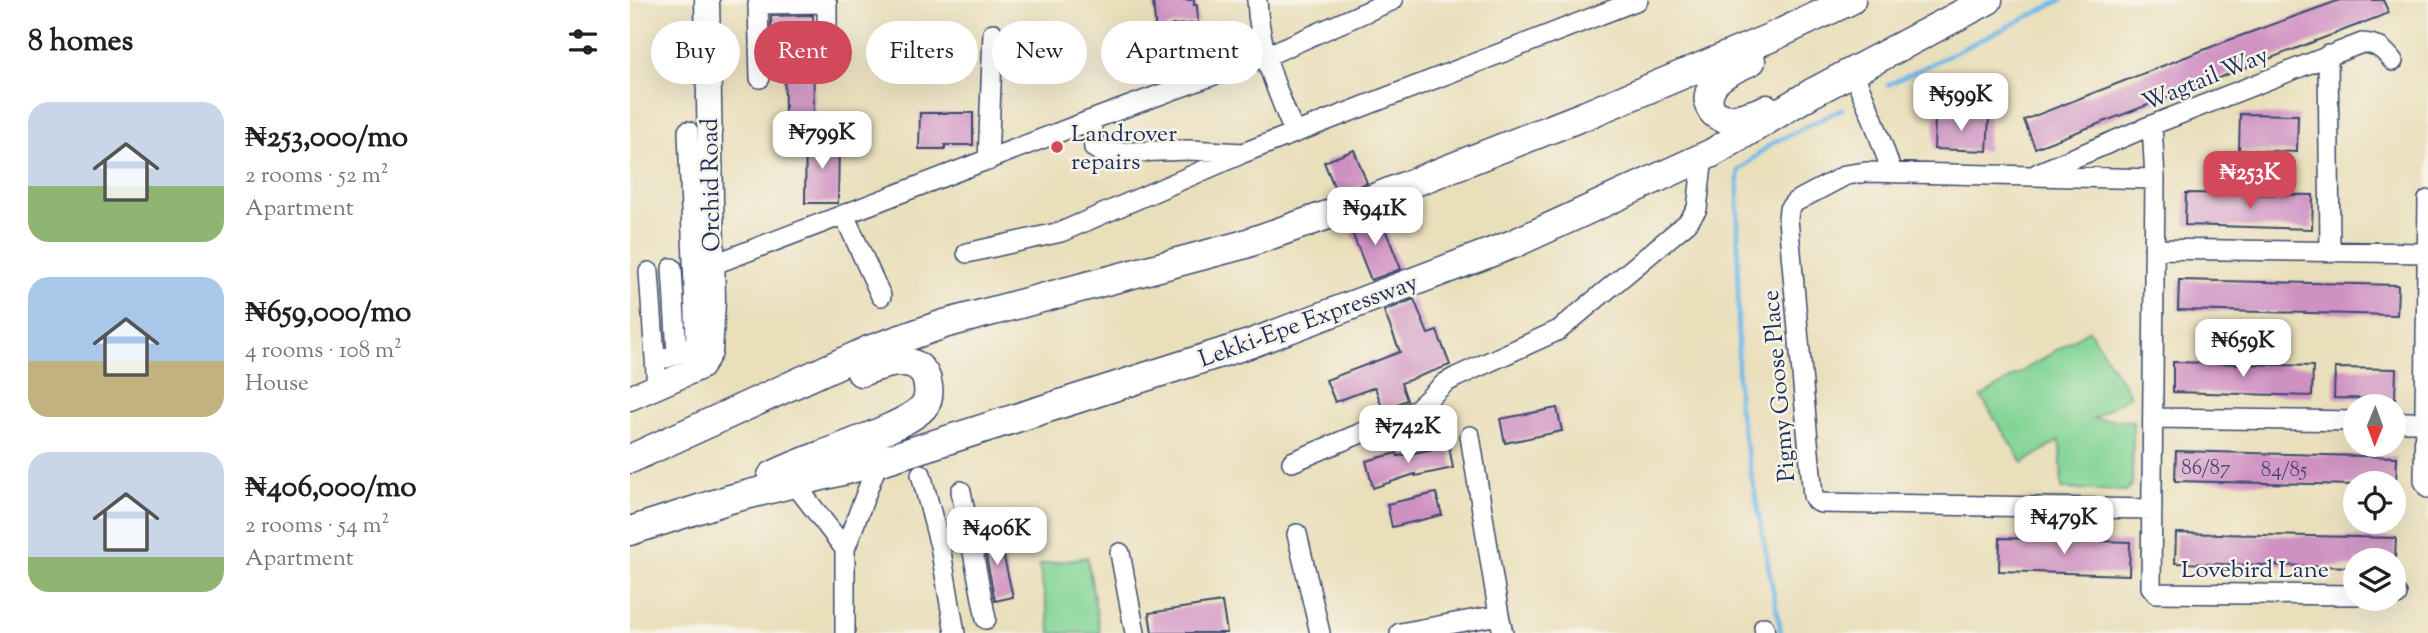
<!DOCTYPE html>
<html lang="en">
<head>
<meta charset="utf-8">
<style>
  :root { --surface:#fff; --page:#f6f6f6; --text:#202124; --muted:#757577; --accent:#d1495b }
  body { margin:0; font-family:"Sorts Mill Goudy",serif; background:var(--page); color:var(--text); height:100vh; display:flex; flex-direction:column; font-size:26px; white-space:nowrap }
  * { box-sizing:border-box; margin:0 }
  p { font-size:23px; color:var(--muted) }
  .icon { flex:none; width:38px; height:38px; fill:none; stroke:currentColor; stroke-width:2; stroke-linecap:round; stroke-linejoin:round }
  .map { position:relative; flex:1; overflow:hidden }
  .drawer { display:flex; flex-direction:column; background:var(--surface); width:630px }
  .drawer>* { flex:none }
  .hud { position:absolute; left:21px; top:21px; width:665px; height:63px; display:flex; gap:14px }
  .needle { width:46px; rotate:181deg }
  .buttons { position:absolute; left:1713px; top:394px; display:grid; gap:14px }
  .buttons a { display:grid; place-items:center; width:63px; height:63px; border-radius:50%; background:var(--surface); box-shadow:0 7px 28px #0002; font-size:35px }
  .price { position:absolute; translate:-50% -60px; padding:0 16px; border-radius:14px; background:#fff; color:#222; font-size:23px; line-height:46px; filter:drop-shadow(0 2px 4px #0008) }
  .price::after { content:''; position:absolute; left:50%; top:42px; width:21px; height:16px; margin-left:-10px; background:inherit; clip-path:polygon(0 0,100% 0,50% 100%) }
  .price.active { background:var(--accent); color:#fff }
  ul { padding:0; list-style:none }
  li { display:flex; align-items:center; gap:21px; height:175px; padding:0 28px }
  li span { display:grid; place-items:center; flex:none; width:196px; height:140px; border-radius:21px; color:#555 }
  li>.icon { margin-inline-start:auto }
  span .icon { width:84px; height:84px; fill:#fffc; stroke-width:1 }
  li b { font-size:30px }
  h2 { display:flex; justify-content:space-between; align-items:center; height:84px; padding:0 28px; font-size:30px }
  .tag { padding:0 24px; border-radius:32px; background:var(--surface); box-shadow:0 7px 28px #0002; font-size:24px; line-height:63px }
  .tag.active { background:var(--accent); color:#fff }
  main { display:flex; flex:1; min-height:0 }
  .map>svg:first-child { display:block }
  .green { fill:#82d494; stroke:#4e8279; stroke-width:2 }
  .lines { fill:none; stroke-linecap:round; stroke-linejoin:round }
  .stream { stroke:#6ebae8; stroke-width:4.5 }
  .building { fill:#cf90c2 }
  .minor-casing { stroke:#3a496c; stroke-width:22 }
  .major-casing { stroke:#3a496c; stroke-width:27 }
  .highway-casing { stroke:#3a496c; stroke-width:31 }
  .minor { stroke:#fff; stroke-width:19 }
  .major { stroke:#fff; stroke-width:24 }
  .highway { stroke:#fff; stroke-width:28 }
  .poi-dot { fill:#d1495b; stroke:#f7f3e8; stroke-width:2.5 }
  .labels { text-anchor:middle; stroke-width:5; stroke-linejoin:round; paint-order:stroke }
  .number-label { font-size:21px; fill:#484777 }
  .street-label { font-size:24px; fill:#1b2f5e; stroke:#f7f3e8 }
  .poi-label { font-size:24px; fill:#1b2f5e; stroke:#f7f3e8; text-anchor:start }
</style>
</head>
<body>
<main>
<section class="drawer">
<h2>8 homes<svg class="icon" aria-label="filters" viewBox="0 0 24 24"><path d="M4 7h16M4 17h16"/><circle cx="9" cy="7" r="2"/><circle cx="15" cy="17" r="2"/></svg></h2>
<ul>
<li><span style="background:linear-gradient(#c9d6e8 60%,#8fb573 0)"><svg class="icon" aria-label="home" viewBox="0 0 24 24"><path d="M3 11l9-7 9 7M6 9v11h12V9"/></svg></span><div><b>₦253,000/mo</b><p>2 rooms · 52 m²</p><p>Apartment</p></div></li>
<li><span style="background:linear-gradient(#a9c7e8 60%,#c2b280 0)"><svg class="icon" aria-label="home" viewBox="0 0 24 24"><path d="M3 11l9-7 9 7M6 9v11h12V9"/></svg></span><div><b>₦659,000/mo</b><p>4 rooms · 108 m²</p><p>House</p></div></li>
<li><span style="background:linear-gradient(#c9d6e8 75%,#8fb573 0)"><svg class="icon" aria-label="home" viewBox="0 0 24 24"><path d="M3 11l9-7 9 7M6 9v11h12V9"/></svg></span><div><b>₦406,000/mo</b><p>2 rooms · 54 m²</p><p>Apartment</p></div></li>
</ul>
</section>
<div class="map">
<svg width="1798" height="633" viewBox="0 0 1798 633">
  <rect width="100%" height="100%" fill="#f7f3e8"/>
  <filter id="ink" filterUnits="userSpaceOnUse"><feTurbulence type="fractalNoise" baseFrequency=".0143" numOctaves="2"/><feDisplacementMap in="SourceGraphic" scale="14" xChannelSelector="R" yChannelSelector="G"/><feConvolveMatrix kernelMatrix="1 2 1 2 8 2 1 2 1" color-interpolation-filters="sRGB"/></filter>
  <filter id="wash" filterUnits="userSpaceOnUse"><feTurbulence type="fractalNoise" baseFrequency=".00686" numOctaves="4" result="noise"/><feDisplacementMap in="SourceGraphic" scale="28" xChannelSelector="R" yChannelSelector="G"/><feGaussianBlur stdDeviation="1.57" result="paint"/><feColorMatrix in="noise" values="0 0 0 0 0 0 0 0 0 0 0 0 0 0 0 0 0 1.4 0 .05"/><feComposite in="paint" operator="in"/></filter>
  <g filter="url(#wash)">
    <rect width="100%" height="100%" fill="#eadfbb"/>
    <path class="green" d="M1459 330 1500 395 1463 419 1503 421 1502 485 1496 491 1432 489 1430 440 1393 463 1351 397Z
      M457 557 470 633H421L409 565Z"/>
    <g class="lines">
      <path class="stream" d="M1258 85 1432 0
        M1151 633 1108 403V171L1141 144 1212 109"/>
    </g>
    <g id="blocks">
      <path class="building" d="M523 0H564V5H567L568 23 543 25 537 27 532 34 526 35Z
        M1710 0H1753L1759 13 1405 148 1394 120 1599 40Z
        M183 15 184 117 155 118 154 34H141V16Z
        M290 113H343V145H315V149H289Z
        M1610 114 1668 115 1667 152 1609 150Z
        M1305 116 1359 118 1357 151 1304 149Z
        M176 139H209L208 203H175Z
        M724 150 737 183 707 194 694 162Z
        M1556 193 1683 195 1682 229 1555 225Z
        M749 214 771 269 741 280 719 225Z
        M1549 280 1768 285 1767 315 1548 310Z
        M784 299 798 334 807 331 820 365 771 383 777 400 753 410 745 387 705 402 696 380 770 352 754 311Z
        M1543 362 1683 366 1682 396 1543 392Z
        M1705 368 1766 369 1765 399 1704 398Z
        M927 408 932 431 875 443 870 419Z
        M819 446 823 468 785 476V474L743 488 736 461 767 453 768 456Z
        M1546 451 1767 457 1766 483H1726V485L1545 481Z
        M806 493 812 515 762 527 757 504Z
        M368 531 383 597 365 601 352 535Z
        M1546 533 1766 538 1765 560H1726V567L1545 563Z
        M1370 538 1500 542 1499 575 1369 571Z
        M592 602 597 633H522L519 613Z"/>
    </g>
  </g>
  <g filter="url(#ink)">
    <use href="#blocks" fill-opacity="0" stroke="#3a496c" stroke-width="2"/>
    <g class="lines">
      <defs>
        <path id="minor" d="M627 0C629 48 646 89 664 132
          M598 34 597 57 544 60V37L598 34 628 59
          M1698 55 1700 251
          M1223 72 1243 119 1262 172
          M130 78 128 4 197 3V27
          M461 120 464 148 473 153 560 150 613 153 1008 0
          M1522 125 1525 179 1521 587 1526 593 1726 595
          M358 161 363 33
          M1408 173 1522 125 1732 43C1748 44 1753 49 1763 61
          M1798 200 1794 481 1798 488
          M214 215 251 296
          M1524 249 1796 253
          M337 253 431 232 609 155
          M82 265 461 120 636 56 763 0
          M19 272 27 387
          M47 354 61 349 66 339 58 131
          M37 358 47 354 42 268
          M1523 418 1726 421
          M1764 422H1794
          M840 436 869 615
          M662 462 786 410 815 383 826 377 929 330 1057 223 1067 209 1073 156
          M291 474 310 546 325 633
          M164 483 215 549
          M331 491 356 619
          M1522 509 1191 503 1186 501 1183 496 1158 219 1159 209 1165 202 1216 175 1237 172 1525 179
          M667 534 690 633
          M490 553 505 633
          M1764 595H1767
          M1134 627 1135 633
          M215 633V549L248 462
          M770 633 869 615 873 633"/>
        <path id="major" d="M0 398 71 367 80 352 83 301 77 0"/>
        <path id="highway" d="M1121 61C1109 67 1091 73 1083 85 1079 91 1077 100 1080 107 1089 128 1122 115 1137 109
          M0 459 239 350 314 324 612 245 729 204 956 115 1142 37 1221 0
          M142 476C174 458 277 429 294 406 298 401 299 393 298 386 293 349 253 364 231 372
          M0 531 100 499 248 462 622 343 883 244 1082 153 1182 93 1358 0"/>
      </defs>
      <use href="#minor" class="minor-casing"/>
      <use href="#major" class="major-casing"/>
      <use href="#highway" class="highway-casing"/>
      <use href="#minor" class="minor"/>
      <use href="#major" class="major"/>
      <use href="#highway" class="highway"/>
    </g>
  </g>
  <circle class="poi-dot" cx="427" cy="147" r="7"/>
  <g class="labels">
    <g class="number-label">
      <text x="1576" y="474">86/87</text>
      <text x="1654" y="476">84/85</text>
    </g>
    <g class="street-label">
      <text transform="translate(1575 78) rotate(-22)" y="8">Wagtail Way</text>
      <text transform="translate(80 185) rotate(-91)" y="8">Orchid Road</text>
      <text transform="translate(678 320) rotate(-20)" y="8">Lekki-Epe Expressway</text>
      <text transform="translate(1148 386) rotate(-95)" y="8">Pigmy Goose Place</text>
      <text x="1625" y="577">Lovebird Lane</text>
    </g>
    <g class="poi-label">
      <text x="441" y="141">Landrover<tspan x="441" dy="28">repairs</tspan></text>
    </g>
  </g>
</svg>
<div class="buttons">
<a><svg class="needle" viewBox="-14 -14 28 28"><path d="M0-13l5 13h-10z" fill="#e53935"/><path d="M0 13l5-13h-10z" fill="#757577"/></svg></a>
<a><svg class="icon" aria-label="locate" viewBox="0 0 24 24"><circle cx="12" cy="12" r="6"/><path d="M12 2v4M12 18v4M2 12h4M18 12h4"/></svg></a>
<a><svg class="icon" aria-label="layers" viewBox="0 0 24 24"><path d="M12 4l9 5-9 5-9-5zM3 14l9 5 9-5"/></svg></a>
</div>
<b class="price" style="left:1331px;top:133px">₦599K</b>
<b class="price" style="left:192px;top:171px">₦799K</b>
<b class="price active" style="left:1620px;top:211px">₦253K</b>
<b class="price" style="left:745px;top:247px">₦941K</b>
<b class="price" style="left:1613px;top:379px">₦659K</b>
<b class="price" style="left:778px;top:465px">₦742K</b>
<b class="price" style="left:1434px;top:556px">₦479K</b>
<b class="price" style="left:367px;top:567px">₦406K</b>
<div class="hud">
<a class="tag">Buy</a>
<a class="tag active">Rent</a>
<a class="tag">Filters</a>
<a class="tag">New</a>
<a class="tag">Apartment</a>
</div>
</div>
</main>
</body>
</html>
